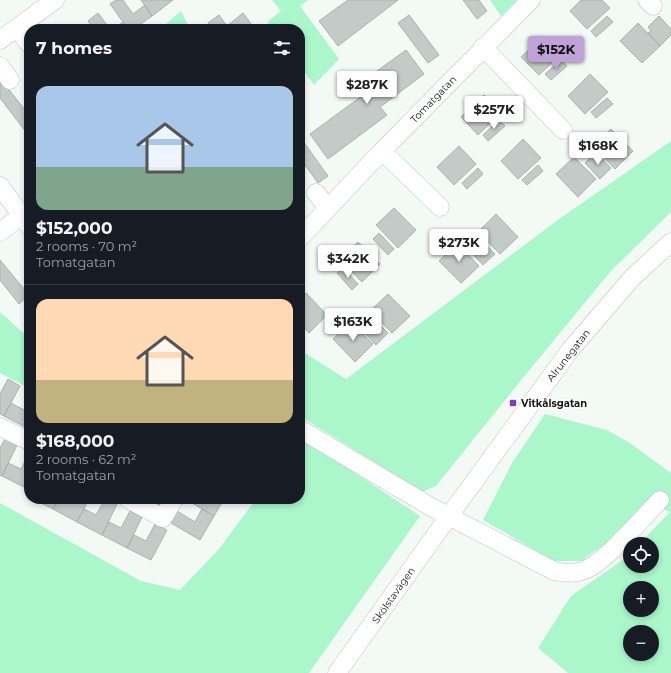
<!DOCTYPE html>
<html lang="en">
<head>
<meta charset="utf-8">
<style>
  :root { --surface:#171b24; --page:#242831; --text:#f1f3f6; --muted:#9ea1a6; --line:#363941; --accent:#c0a2d8 }
  body { margin:0; font-family:Montserrat,sans-serif; background:var(--page); color:var(--text); height:100vh; display:flex; flex-direction:column; font-size:15px; white-space:nowrap }
  * { box-sizing:border-box; margin:0 }
  p { font-size:13px; color:var(--muted) }
  .icon { flex:none; width:22px; height:22px; fill:none; stroke:currentColor; stroke-width:2; stroke-linecap:round; stroke-linejoin:round }
  .map { position:relative; flex:1; overflow:hidden }
  .sheet { position:absolute; left:24px; top:24px; width:281px; height:480px; display:flex; flex-direction:column; background:var(--surface); border-radius:16px; box-shadow:0 2px 6px #0003 }
  .sheet>* { flex:none }
  .controls { position:absolute; left:623px; top:537px; display:grid; gap:8px }
  .controls a { display:grid; place-items:center; width:36px; height:36px; border-radius:50%; background:var(--surface); box-shadow:0 2px 6px #0003; font-size:20px }
  .price { position:absolute; translate:-50% -34px; padding:0 9px; border-radius:4px; background:#fff; color:#222; font-size:13px; line-height:26px; filter:drop-shadow(0 1px 2px #0008) }
  .price::after { content:''; position:absolute; left:50%; top:24px; width:12px; height:9px; margin-left:-6px; background:inherit; clip-path:polygon(0 0,100% 0,50% 100%) }
  .price.on { background:var(--accent); color:#111 }
  ul { padding:0; list-style:none }
  li { display:grid; align-content:center; gap:8px; height:212px; padding:0 12px }
  li+li { border-top:1px solid var(--line) }
  li span { display:grid; place-items:center; height:124px; border-radius:12px; color:#555 }
  li>.icon { margin-inline-start:auto }
  span .icon { width:72px; height:72px; fill:#fffc; stroke-width:1 }
  li b { font-size:17px }
  h2 { display:flex; justify-content:space-between; align-items:center; height:48px; padding:0 12px; font-size:17px }
  .map>svg:first-child { display:block }
  .green { fill:#abf7cb; fill-rule:evenodd }
  .building { fill:#c4cac7; stroke:#acb1ae }
  .lines { fill:none; stroke-linecap:round; stroke-linejoin:round }
  .minor-casing { stroke:#bec3c0; stroke-width:19 }
  .minor { stroke:#fff; stroke-width:18 }
  .poi-dot { fill:#833fb3; stroke:#fff; stroke-width:1.5 }
  .labels { text-anchor:middle; stroke-width:3; stroke-linejoin:round; paint-order:stroke }
  .street-label { font-size:10px; fill:#161817; stroke:#fff }
  .poi-label { font-size:10px; font-weight:bold; fill:#161817; stroke:#fff; text-anchor:start }
</style>
</head>
<body>
<div class="map">
<svg width="671" height="673" viewBox="0 0 671 673">
  <rect width="100%" height="100%" fill="#f3f9f5"/>
  <path class="green" d="M272 0H308L300 6 339 59 314 85 300 66V29H273L267 22 281 11Z
    M490 0H517L501 16Z
    M181 11 190 29H160Z
    M671 141V212L611 271 522 379 436 486 422 492 300 416V350L346 379 555 222Z
    M0 312 29 338V388L0 373Z
    M545 414 607 430 630 443 671 473V673H568L538 648 571 596 624 559 630 553V566H652V544H639L670 512 647 501 605 544 581 561H554L483 520 512 463ZM630 588H652V610H630ZM630 632H652V654H630Z
    M301 437 420 516 309 673H0V503L141 581 180 590 219 549 256 499H300Z"/>
  <path class="building" d="M116 0H123L133 14 145 5 152 16 134 29H128L110 4Z
    M141 0H173L152 16Z
    M348 0H398L338 46 319 21Z
    M463 0H479L487 11 477 19Z
    M581 0H602L610 8 587 29 570 11Z
    M98 13 110 29H94L88 21Z
    M243 13 252 25 246 29H212L208 23 219 15 227 26Z
    M409 15 439 55 428 63 398 23Z
    M607 16 613 22 596 37 591 31Z
    M659 16 671 29V35L660 46 648 33 651 31 648 27Z
    M123 22 128 29H113Z
    M638 23 660 46 642 63 620 41Z
    M544 36 561 54 539 75 521 57Z
    M406 50 424 74 380 107 387 115 328 159 310 134 366 93 359 84Z
    M561 60 567 66 551 80 545 74Z
    M590 74 608 92 585 114 568 96Z
    M2 81 29 115V136L0 98V82Z
    M484 95 501 113 478 135 461 117Z
    M607 98 613 104 596 118 591 112Z
    M499 120 505 126 488 141 483 135Z
    M611 129 633 151 615 169 593 146Z
    M300 137 328 176 318 183 300 158Z
    M523 139 541 158 518 179 501 161Z
    M459 146 476 164 454 185 437 167Z
    M596 152 611 168 600 179 585 163Z
    M574 157 596 179 578 197 556 174Z
    M538 165 543 171 527 185 522 180Z
    M478 168 483 174 467 189 462 183Z
    M394 208 416 230 398 248 376 225Z
    M496 214 518 237 500 254 478 232Z
    M379 233 394 249 388 255 373 239Z
    M479 238 495 254 483 265 468 249Z
    M358 242 380 264 362 282 340 259Z
    M457 243 479 266 461 283 439 261Z
    M0 260 29 295 19 304 0 280Z
    M343 268 358 284 352 290 337 273Z
    M306 293 327 315 309 333 300 323V298Z
    M388 294 410 316 392 333 370 311Z
    M372 317 388 333 376 345 361 329Z
    M351 322 373 344 355 362 333 339Z
    M8 379 20 386 4 416 0 414V394Z
    M29 399V429L4 416 11 403 24 410Z
    M5 439 17 445 2 476 0 475V448Z
    M29 453V483L26 488 2 476 8 463 21 469Z
    M33 499H58L53 509Z
    M58 499H64L72 503 74 499H89L77 522 53 509Z
    M105 499 117 504 102 535 77 522 84 509 96 515Z
    M148 499H164L161 506Z
    M185 499H224L214 516Z
    M202 509 214 516 200 540 171 523 177 511 195 522Z
    M130 511 142 517 127 548 102 535 109 522 121 528Z
    M155 524 167 530 151 560 127 548 134 535 146 541Z"/>
  <g class="lines">
    <defs>
      <path id="minor" d="M647 0 653 6
        M17 28 29 44
        M0 40 55 0
        M483 47 563 130
        M0 66 10 80
        M382 151 440 207
        M0 186 29 226
        M316 193 328 208
        M0 232 21 216
        M300 238 382 151 531 0
        M0 427 29 441
        M300 429 431 507 554 571C563 573 572 574 582 571 605 564 641 519 660 500
        M128 499 163 518 174 499
        M337 673 449 516 571 349 632 278 671 242"/>
    </defs>
    <use href="#minor" class="minor-casing"/>
    <use href="#minor" class="minor"/>
  </g>
  <rect class="poi-dot" x="509" y="399" width="8" height="8" rx="2"/>
  <g class="labels">
    <g class="street-label">
      <text transform="translate(433 99) rotate(-46)" y="4">Tomatgatan</text>
      <text transform="translate(568 355) rotate(-52)" y="4">Alrunegatan</text>
      <text transform="translate(393 595) rotate(-55)" y="4">Skölstavägen</text>
    </g>
    <g class="poi-label">
      <text x="521" y="407">Vitkålsgatan</text>
    </g>
  </g>
</svg>
<div class="controls">
<a><svg class="icon" aria-label="locate" viewBox="0 0 24 24"><circle cx="12" cy="12" r="6"/><path d="M12 2v4M12 18v4M2 12h4M18 12h4"/></svg></a>
<a>+</a>
<a>−</a>
</div>
<b class="price on" style="left:556px;top:70px">$152K</b>
<b class="price" style="left:367px;top:105px">$287K</b>
<b class="price" style="left:494px;top:130px">$257K</b>
<b class="price" style="left:598px;top:166px">$168K</b>
<b class="price" style="left:459px;top:263px">$273K</b>
<b class="price" style="left:348px;top:279px">$342K</b>
<b class="price" style="left:353px;top:342px">$163K</b>
<section class="sheet">
<h2>7 homes<svg class="icon" aria-label="filters" viewBox="0 0 24 24"><path d="M4 7h16M4 17h16"/><circle cx="9" cy="7" r="2"/><circle cx="15" cy="17" r="2"/></svg></h2>
<ul>
<li><span style="background:linear-gradient(#a9c7e8 65%,#7fa58c 0)"><svg class="icon" aria-label="home" viewBox="0 0 24 24"><path d="M3 11l9-7 9 7M6 9v11h12V9"/></svg></span><div><b>$152,000</b><p>2 rooms · 70 m²</p><p>Tomatgatan</p></div></li>
<li><span style="background:linear-gradient(#ffd9b3 65%,#c2b280 0)"><svg class="icon" aria-label="home" viewBox="0 0 24 24"><path d="M3 11l9-7 9 7M6 9v11h12V9"/></svg></span><div><b>$168,000</b><p>2 rooms · 62 m²</p><p>Tomatgatan</p></div></li>
</ul>
</section>
</div>
</body>
</html>
